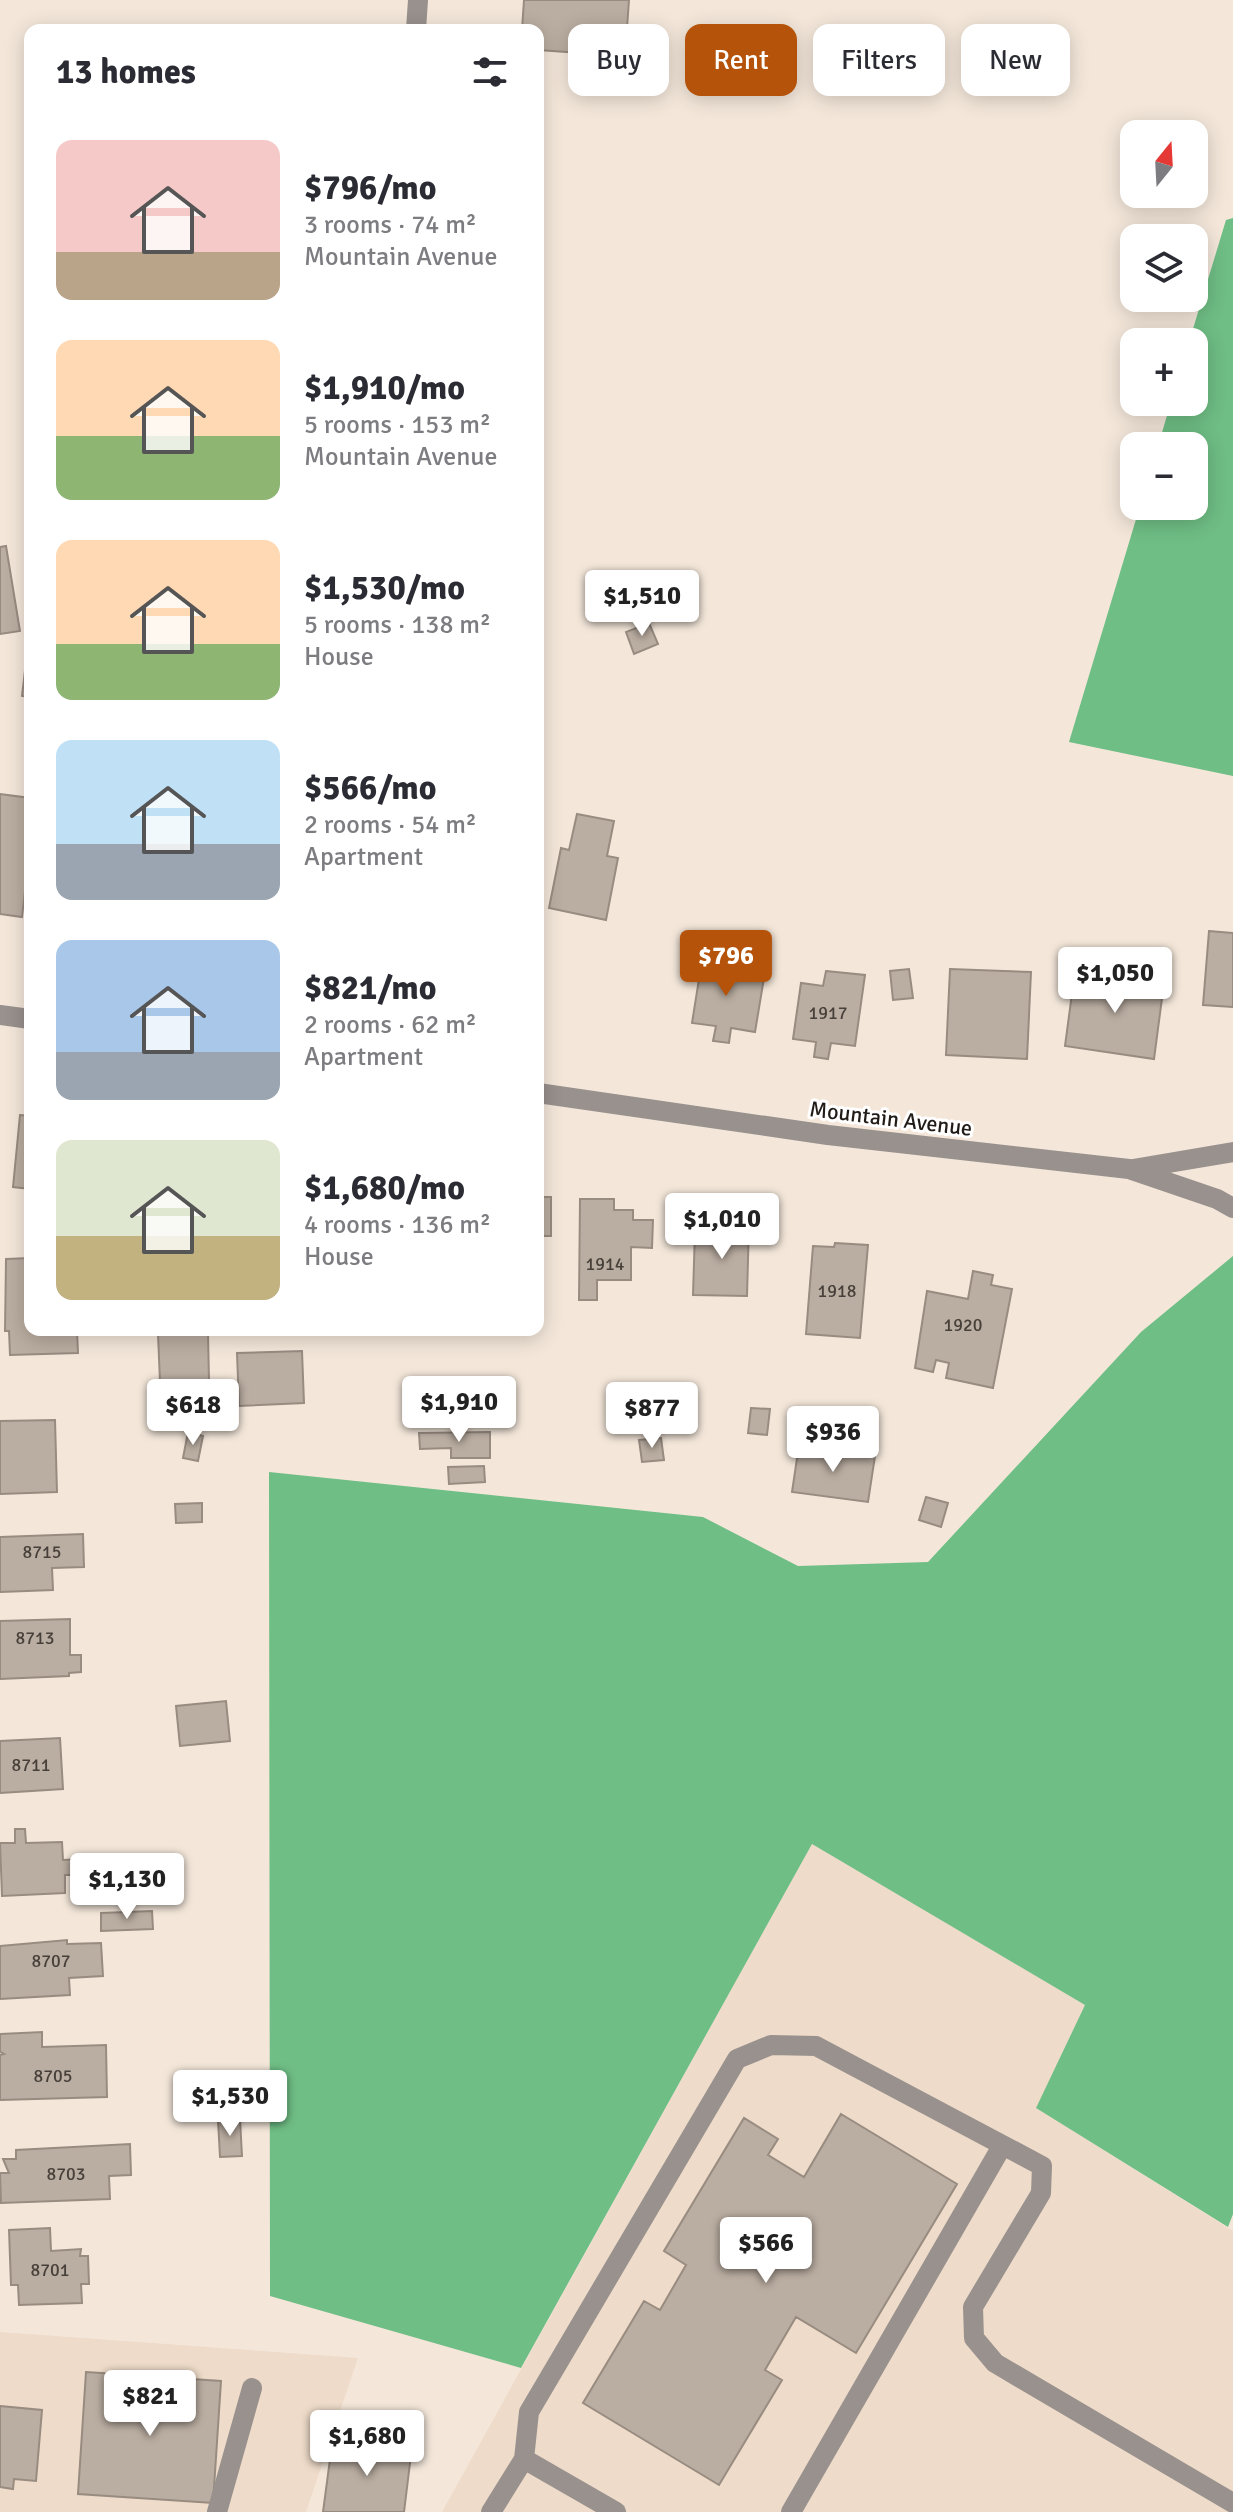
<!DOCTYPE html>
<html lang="en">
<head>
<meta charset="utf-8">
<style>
  :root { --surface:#fff; --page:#f2f2f3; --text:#2b2b33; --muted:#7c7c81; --accent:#b45309 }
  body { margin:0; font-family:Signika,sans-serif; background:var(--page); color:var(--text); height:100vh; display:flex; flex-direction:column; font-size:30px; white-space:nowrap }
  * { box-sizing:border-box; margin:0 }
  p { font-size:26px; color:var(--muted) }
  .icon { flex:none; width:44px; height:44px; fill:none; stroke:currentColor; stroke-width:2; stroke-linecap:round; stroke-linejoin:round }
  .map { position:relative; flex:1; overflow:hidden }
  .panel { position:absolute; left:24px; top:24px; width:520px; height:1312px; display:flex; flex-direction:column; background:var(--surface); border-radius:16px; box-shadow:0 4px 20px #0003 }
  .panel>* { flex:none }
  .banner { position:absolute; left:568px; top:24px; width:544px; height:72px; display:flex; gap:16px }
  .needle { width:52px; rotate:18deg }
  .fabs { position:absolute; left:1120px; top:120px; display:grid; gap:16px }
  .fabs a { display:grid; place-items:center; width:88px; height:88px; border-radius:16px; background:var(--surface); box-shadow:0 4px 20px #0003; font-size:40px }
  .price { position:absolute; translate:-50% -68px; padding:0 18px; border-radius:8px; background:#fff; color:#222; font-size:26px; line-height:52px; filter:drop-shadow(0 2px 4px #0008) }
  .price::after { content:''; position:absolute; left:50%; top:48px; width:24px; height:18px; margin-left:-12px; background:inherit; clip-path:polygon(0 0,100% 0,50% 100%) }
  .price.current { background:var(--accent); color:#fff }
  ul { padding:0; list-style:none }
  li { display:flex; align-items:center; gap:24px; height:200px; padding:0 32px }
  li span { display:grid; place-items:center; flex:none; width:224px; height:160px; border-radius:16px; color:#555 }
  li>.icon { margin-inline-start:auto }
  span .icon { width:96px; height:96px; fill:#fffc; stroke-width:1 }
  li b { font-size:34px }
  h2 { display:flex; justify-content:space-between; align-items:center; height:96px; padding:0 32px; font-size:34px }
  .pill { padding:0 28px; border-radius:16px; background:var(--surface); box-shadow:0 4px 20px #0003; font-size:28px; line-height:72px }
  .pill.current { background:var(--accent); color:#fff }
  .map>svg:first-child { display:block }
  .built { fill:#eedbc9 }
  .forest { fill:#6fbe85 }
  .building { fill:#baada1; stroke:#988b80; stroke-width:2 }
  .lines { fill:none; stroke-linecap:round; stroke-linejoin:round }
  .service { stroke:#98918d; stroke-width:20 }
  .minor { stroke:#98918d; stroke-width:20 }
  .labels { text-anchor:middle; stroke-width:6; stroke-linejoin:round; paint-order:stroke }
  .number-label { font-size:18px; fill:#47403a }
  .street-label { font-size:22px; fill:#211c18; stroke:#fff }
</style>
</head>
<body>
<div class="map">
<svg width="1233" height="2512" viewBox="0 0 1233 2512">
  <rect width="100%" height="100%" fill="#f4e7da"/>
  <path class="built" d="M812 1844 1085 2005 1036 2108 1233 2231V2512H442Z
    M0 2332 358 2358 306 2512H0Z"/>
  <path class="forest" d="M1233 218V776L1069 742 1140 506H1194V446H1158L1171 402H1194V342H1189L1226 220Z
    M1233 1256V2214L1228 2227 1036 2108 1085 2005 812 1844 521 2368 270 2296 269 1472 703 1517 798 1566 928 1562 1141 1332Z"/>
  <path class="building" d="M524 0H629L625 56 538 50V30H522Z
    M6 546 20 631 0 634V547Z
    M649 623 658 644 634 654 626 632Z
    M26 662 30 663V697L22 696Z
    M0 794 30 798V847L22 917 0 914Z
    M577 814 614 821 607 856 618 858 606 920 549 908 561 848 569 850Z
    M1209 931 1233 933V1007L1203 1005Z
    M703 954 735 959 733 973 764 978 755 1032 731 1028 729 1043 713 1041 716 1026 692 1023Z
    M909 969 913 998 893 1000 890 971Z
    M950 969 1031 972 1027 1059 946 1055Z
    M826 971 865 975 855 1046 831 1043 828 1059 814 1057 816 1042 793 1039 801 983 823 986Z
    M1075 971 1164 983 1154 1059 1065 1046Z
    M20 1115 30 1116V1189L13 1187Z
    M538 1197H551V1236H538Z
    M580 1199H614V1210H633V1220H653L652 1248 631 1247V1280H597V1300H579Z
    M716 1223 749 1224 747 1296 693 1295 695 1230H716Z
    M835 1243 868 1245 860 1338 806 1334 813 1246 834 1247Z
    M30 1258V1330H77L78 1353 10 1355 9 1331H5L6 1259Z
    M973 1271 993 1275 991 1285 1012 1289 993 1388 946 1378 949 1363 936 1360 933 1372 915 1368 927 1291 968 1299Z
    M208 1333 209 1381 160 1382 158 1334Z
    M302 1351 304 1403 239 1406 237 1353Z
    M751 1408 770 1409 767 1435 748 1433Z
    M55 1420 57 1492 0 1494V1421Z
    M188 1432 203 1436 198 1461 183 1458Z
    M490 1432V1458H451V1448L420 1449 419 1433Z
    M661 1438 664 1460 642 1462 639 1440Z
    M799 1445 875 1456 868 1502 792 1492Z
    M484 1466 485 1482 449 1484 448 1467Z
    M926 1497 948 1503 941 1527 919 1520Z
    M202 1503V1522L176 1523 175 1504Z
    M83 1534 84 1567 52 1568 53 1590 0 1592V1537Z
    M70 1619V1655H81V1672L69 1673V1676L0 1679V1621Z
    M226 1701 230 1741 180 1746 176 1706Z
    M60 1738 63 1789 0 1793V1741Z
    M15 1829H25L26 1843 62 1842 63 1860 80 1859 82 1875H65V1893L2 1896 0 1843H15Z
    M152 1911 153 1929 101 1931V1913Z
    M67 1940V1944L101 1943 103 1976 69 1978 70 1995 0 1999V1946Z
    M42 2032V2047L106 2045 107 2097 0 2100V2055L4 2054 0 2052V2034Z
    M841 2114 957 2184 856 2353 796 2317 765 2370 782 2380 719 2485 583 2403 644 2301 660 2310 686 2265 664 2251 744 2118 778 2139 768 2155 804 2177Z
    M240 2119 242 2156 220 2157 218 2120Z
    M130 2144 131 2175 109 2176 110 2199 1 2203 0 2173H9L3 2159H16V2150Z
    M50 2228 51 2251 81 2249 80 2256H88L89 2284H81L82 2303 19 2305 18 2285H11L9 2230Z
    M86 2372 221 2381 213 2503 78 2494Z
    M0 2406 42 2410 36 2481 14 2479 13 2489 0 2487Z
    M363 2432 387 2435 385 2452 411 2455 404 2512H323L332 2444 362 2447Z"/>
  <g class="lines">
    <path class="service" d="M524 2459 529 2412 737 2059 771 2045 816 2046 1042 2166 1041 2193 973 2307 974 2338 995 2363 1233 2503
      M217 2512 252 2388
      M491 2512 524 2459 616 2512
      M791 2512 1002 2146"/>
    <path class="minor" d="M416 30 418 0
      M0 1015 30 1019
      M538 1093 828 1135 1129 1169 1217 1199 1233 1208
      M1133 1169 1233 1152"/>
  </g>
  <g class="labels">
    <g class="number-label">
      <text x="828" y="1019">1917</text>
      <text x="605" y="1270">1914</text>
      <text x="837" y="1297">1918</text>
      <text x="963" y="1331">1920</text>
      <text x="42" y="1558">8715</text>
      <text x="35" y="1644">8713</text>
      <text x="31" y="1771">8711</text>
      <text x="51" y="1967">8707</text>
      <text x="53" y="2082">8705</text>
      <text x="66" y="2180">8703</text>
      <text x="50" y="2276">8701</text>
    </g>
    <g class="street-label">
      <text transform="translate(891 1118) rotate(7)" y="8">Mountain Avenue</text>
    </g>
  </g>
</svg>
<div class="fabs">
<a><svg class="needle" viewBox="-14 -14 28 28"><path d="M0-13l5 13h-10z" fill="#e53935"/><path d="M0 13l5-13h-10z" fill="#7c7c81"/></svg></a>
<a><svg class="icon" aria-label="layers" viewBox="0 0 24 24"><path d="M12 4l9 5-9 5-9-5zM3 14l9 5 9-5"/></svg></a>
<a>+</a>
<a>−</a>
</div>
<b class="price" style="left:642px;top:638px">$1,510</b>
<b class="price current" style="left:726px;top:998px">$796</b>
<b class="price" style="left:1115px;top:1015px">$1,050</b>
<b class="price" style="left:722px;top:1261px">$1,010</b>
<b class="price" style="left:459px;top:1444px">$1,910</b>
<b class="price" style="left:193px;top:1447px">$618</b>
<b class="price" style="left:652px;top:1450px">$877</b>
<b class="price" style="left:833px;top:1474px">$936</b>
<b class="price" style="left:127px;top:1921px">$1,130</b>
<b class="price" style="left:230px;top:2138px">$1,530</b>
<b class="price" style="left:766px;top:2285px">$566</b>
<b class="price" style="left:150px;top:2438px">$821</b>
<b class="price" style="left:367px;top:2478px">$1,680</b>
<div class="banner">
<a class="pill">Buy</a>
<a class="pill current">Rent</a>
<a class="pill">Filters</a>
<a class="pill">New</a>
</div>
<section class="panel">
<h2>13 homes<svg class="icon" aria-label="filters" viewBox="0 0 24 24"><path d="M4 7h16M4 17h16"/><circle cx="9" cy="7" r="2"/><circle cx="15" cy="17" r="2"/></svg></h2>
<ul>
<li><span style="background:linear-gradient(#f6c9c9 70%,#b9a48a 0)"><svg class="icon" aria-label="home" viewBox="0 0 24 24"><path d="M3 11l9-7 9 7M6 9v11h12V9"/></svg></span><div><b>$796/mo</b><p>3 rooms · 74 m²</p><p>Mountain Avenue</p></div></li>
<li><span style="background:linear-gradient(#ffd9b3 60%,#8fb573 0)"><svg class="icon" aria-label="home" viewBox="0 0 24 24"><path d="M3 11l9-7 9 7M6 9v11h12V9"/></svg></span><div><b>$1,910/mo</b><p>5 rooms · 153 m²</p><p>Mountain Avenue</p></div></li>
<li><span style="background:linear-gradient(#ffd9b3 65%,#8fb573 0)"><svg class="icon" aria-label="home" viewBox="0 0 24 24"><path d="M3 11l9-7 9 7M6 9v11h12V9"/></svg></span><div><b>$1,530/mo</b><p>5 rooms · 138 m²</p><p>House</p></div></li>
<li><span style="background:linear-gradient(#bfe0f5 65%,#9aa5b1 0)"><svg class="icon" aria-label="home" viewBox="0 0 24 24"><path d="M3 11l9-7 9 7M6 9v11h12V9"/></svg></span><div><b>$566/mo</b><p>2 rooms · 54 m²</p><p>Apartment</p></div></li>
<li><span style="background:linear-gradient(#a9c7e8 70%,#9aa5b1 0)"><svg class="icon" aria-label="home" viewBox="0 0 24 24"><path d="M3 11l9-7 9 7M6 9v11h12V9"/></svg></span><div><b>$821/mo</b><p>2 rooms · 62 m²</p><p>Apartment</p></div></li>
<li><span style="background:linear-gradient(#dfe7d0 60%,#c2b280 0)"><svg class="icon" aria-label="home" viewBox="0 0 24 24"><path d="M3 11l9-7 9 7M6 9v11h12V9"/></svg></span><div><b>$1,680/mo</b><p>4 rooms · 136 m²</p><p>House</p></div></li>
</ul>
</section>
</div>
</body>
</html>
